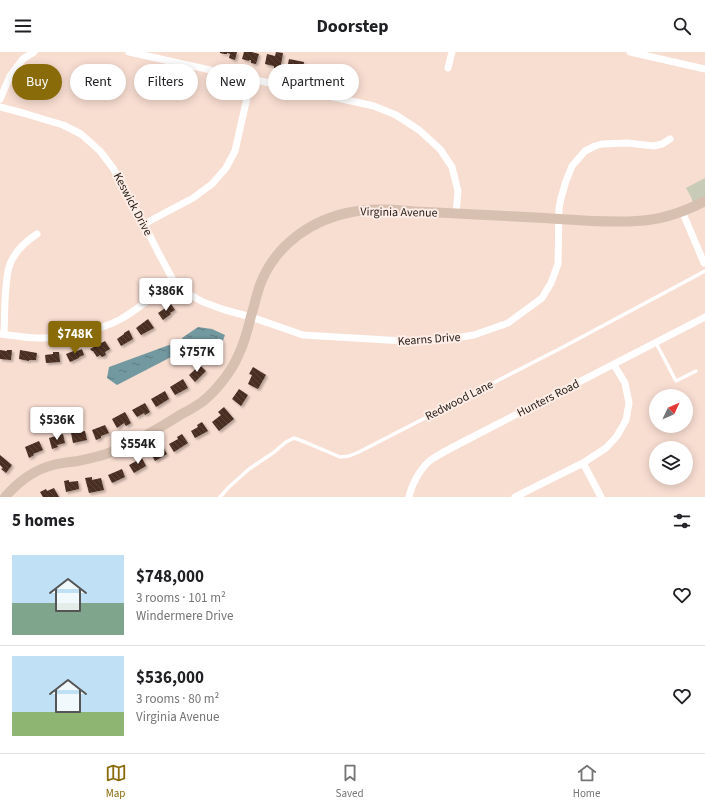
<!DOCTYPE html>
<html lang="en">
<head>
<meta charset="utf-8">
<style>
  :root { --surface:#fff; --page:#f6f6f6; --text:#202124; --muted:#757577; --line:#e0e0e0; --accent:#896b09 }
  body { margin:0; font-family:"Source Sans 3",sans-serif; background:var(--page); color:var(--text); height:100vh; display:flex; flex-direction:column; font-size:15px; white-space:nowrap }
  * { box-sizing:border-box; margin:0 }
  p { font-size:13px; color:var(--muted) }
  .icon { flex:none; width:22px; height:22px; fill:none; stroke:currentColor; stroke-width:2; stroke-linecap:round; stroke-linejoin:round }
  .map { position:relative; height:445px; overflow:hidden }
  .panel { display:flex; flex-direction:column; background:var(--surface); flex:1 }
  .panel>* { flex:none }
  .hud { position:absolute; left:12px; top:12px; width:400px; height:36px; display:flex; gap:8px }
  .needle { width:26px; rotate:46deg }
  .controls { position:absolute; left:649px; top:337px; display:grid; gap:8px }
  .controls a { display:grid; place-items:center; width:44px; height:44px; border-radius:50%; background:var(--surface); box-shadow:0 2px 10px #0003; font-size:20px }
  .price { position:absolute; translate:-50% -34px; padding:0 9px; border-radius:4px; background:#fff; color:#222; font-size:13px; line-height:26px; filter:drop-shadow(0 1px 2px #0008) }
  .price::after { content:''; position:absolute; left:50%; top:24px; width:12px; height:9px; margin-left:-6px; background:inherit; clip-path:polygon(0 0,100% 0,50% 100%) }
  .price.active { background:var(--accent); color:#fff }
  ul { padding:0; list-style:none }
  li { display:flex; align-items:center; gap:12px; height:100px; padding:0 12px }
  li+li { border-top:1px solid var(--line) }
  li span { display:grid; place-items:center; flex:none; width:112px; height:80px; border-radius:0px; color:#555 }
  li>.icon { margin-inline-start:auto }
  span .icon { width:48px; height:48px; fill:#fffc; stroke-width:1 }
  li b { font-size:17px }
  h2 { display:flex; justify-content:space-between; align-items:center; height:48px; padding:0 12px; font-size:17px }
  .chip { padding:0 14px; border-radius:18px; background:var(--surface); box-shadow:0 2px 10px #0003; font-size:14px; line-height:36px }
  .chip.active { background:var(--accent); color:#fff }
  header { display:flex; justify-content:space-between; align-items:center; height:52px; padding:0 12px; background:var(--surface); font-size:18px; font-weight:700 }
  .menu { display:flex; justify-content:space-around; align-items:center; height:56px; border-top:1px solid var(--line); background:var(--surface); font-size:11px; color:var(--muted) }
  .menu a { display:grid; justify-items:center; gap:2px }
  .menu .active { color:var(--accent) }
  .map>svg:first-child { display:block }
  .park { fill:#c8cbb7 }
  .water { fill:url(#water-ripples) }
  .building { fill:url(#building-back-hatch); filter:url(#shadow) }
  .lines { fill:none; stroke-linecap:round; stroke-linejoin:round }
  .lane { stroke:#fff; stroke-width:3.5 }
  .street { stroke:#fff; stroke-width:7 }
  .secondary { stroke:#d7c0b0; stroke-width:10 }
  .labels { text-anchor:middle; stroke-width:4; stroke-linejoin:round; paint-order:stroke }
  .street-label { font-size:12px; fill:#29201b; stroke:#fdede6 }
</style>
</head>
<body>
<header><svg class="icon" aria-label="menu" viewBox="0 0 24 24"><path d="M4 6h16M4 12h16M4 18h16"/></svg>Doorstep<svg class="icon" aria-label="search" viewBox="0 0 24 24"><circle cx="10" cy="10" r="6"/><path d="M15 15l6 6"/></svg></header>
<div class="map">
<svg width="705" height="445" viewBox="0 0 705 445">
  <defs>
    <pattern id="water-ripples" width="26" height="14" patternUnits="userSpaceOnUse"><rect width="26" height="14" fill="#7399a0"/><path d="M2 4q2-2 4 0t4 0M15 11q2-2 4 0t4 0" fill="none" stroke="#5e7c82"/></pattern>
    <pattern id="building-back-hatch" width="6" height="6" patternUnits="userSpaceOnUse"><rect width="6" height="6" fill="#482e22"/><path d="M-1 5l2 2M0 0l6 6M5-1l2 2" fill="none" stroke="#5a4339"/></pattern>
    <filter id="shadow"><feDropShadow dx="2" dy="2" stdDeviation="1" flood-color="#0004"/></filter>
  </defs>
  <rect width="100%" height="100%" fill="#f8ddd1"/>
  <path class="park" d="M705 126V148L694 153 691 145 686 136Z"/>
  <path class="water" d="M198 275 212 277 225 283 218 302 202 295 189 298 183 294 182 286Z
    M169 293 177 297 175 303 117 333 107 326 109 315Z"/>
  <path class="building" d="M220 0H237L235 8 229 6 230 2 227 1V2H224L220 1Z
    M244 0H252L259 2 256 12 251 11V8H249V9L242 7Z
    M276 0 283 1 280 18 274 16V14L265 12 267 2 275 4Z
    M289 7 304 10 302 22 296 21V19L287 17Z
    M312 13 326 16 324 27 318 26 319 24 310 22Z
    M334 18 348 21 346 33 341 31V29L332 27Z
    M171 252 175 258 170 261 171 262 163 268 158 261Z
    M148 267 154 276 141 283 136 276Z
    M129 278 133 287 121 294 117 287 124 282V281Z
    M105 289 110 297 105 300 106 303 102 305 100 303 97 305 93 299H92L90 297Z
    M82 297 84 303 79 305V306L70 310 66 302 76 298 77 299Z
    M0 298 7 299V298H12L11 308 0 307Z
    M20 298 37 301 36 308H29V309L19 307Z
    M53 300H59L60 310 46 311 45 303 53 302Z
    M200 313 206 319 195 330 189 323Z
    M253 315 266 323 258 337 248 332 252 323 249 322Z
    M183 327 188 336 175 343 170 335Z
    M239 337 248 343 241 354 232 347Z
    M165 339 169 347 156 355 151 347Z
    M145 351 150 360 145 363 144 361 137 365 132 358Z
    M224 355 234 367 219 379 212 370 221 363 218 360Z
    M125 360 131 371 126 374 124 371 117 376 112 367Z
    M202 370 208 379 195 386 191 379 198 375 197 373Z
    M105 373 109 381 101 384V386L96 388 92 378Z
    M85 379 87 388 73 391 71 381Z
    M63 382 65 391 57 393 58 395 52 397 49 386Z
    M182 382 188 391 174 400 169 392 178 387 177 385Z
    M39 389 43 398 33 402 34 403 29 406 25 395Z
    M162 393 167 402 155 409 151 402 158 398 157 396Z
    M0 403 12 413 6 421 1 417 3 416 0 413Z
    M142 406 146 414 134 421 129 413Z
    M122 417 125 425 112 431 108 423Z
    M92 425V428L101 426 104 438 89 441 85 426Z
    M69 428V430L78 429 79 437 66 440 64 429Z
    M54 436 59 445H43L40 440 46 437 47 439Z"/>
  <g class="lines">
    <path class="lane" d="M656 291 676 329 696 319
      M220 445 229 435 249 417 273 401 286 390 294 386 305 390 340 405 349 404 359 400 565 294 705 219"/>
    <path class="street" d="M129 0 374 54 396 63 419 78 440 97 452 115 458 139 456 162
      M630 0 705 17
      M448 16 452 0
      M0 47 10 24 23 7 34 0
      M0 55 23 61 63 73 81 82 100 99 113 116 144 172 158 200 173 228 185 240 203 250 225 258 251 265 303 283 404 289 442 288 474 283 508 271 542 246 551 231 558 212 559 156 561 146 566 129 572 114 579 106 585 99 595 94 602 92 627 91 654 94 662 92 670 87
      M682 159 704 211
      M144 172 193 146 212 132 226 116 235 99 251 28
      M0 282C12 283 25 286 37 286 61 287 99 279 121 267 140 256 156 242 173 228
      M4 282C5 262 4 234 9 215 13 201 25 190 37 182
      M583 411 601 445
      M409 445C412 431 421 415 432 407 440 402 449 397 457 393L705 265
      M515 445 583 411 606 396 617 384 626 368 629 351 625 331 614 313"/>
    <path class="secondary" d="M5 445C18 430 33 418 53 413 61 411 69 410 78 409 87 407 97 405 106 402 131 393 158 377 180 363 188 359 195 355 202 350 216 339 231 320 238 304 244 292 248 277 251 264 255 252 257 239 262 228 278 191 313 167 352 160 376 155 403 159 427 160 466 162 506 164 545 166 575 168 606 171 637 169 660 168 684 160 705 149"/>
  </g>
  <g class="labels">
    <g class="street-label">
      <text transform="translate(133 152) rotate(62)" y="4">Keswick Drive</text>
      <text transform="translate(399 160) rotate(1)" y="4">Virginia Avenue</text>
      <text transform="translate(429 287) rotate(-4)" y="4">Kearns Drive</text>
      <text transform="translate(548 346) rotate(-27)" y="4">Hunters Road</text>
      <text transform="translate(459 348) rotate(-27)" y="4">Redwood Lane</text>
    </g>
  </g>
</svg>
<div class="controls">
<a><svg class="needle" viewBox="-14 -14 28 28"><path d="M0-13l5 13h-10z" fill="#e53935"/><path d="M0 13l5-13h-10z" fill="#757577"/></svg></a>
<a><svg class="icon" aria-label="layers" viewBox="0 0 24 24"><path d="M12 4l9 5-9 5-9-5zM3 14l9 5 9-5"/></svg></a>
</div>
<b class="price" style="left:166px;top:260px">$386K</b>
<b class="price active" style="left:75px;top:303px">$748K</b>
<b class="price" style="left:197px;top:321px">$757K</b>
<b class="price" style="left:57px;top:389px">$536K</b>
<b class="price" style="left:138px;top:413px">$554K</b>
<div class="hud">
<a class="chip active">Buy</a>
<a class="chip">Rent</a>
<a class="chip">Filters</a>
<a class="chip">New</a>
<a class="chip">Apartment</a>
</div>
</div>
<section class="panel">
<h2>5 homes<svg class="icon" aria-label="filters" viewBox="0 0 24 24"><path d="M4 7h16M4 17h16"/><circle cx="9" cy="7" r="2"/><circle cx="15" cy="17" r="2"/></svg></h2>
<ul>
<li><span style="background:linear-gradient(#bfe0f5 60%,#7fa58c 0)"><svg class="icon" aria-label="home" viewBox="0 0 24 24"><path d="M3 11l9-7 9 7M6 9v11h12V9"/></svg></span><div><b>$748,000</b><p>3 rooms · 101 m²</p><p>Windermere Drive</p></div><svg class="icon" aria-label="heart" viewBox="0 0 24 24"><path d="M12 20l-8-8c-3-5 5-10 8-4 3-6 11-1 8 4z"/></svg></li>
<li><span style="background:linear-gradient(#bfe0f5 70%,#8fb573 0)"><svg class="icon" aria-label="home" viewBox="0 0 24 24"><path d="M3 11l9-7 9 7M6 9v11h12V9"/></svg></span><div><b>$536,000</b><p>3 rooms · 80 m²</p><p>Virginia Avenue</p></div><svg class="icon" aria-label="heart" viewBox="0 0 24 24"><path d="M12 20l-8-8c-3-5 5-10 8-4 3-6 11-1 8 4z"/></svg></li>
</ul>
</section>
<nav class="menu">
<a class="active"><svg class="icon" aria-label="map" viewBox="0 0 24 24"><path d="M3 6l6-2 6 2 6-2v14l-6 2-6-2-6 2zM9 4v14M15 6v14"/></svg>Map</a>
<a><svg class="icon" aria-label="saved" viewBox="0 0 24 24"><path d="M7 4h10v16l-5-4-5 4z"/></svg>Saved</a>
<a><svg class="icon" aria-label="home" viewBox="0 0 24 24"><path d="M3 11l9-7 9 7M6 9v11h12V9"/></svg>Home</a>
</nav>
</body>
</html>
